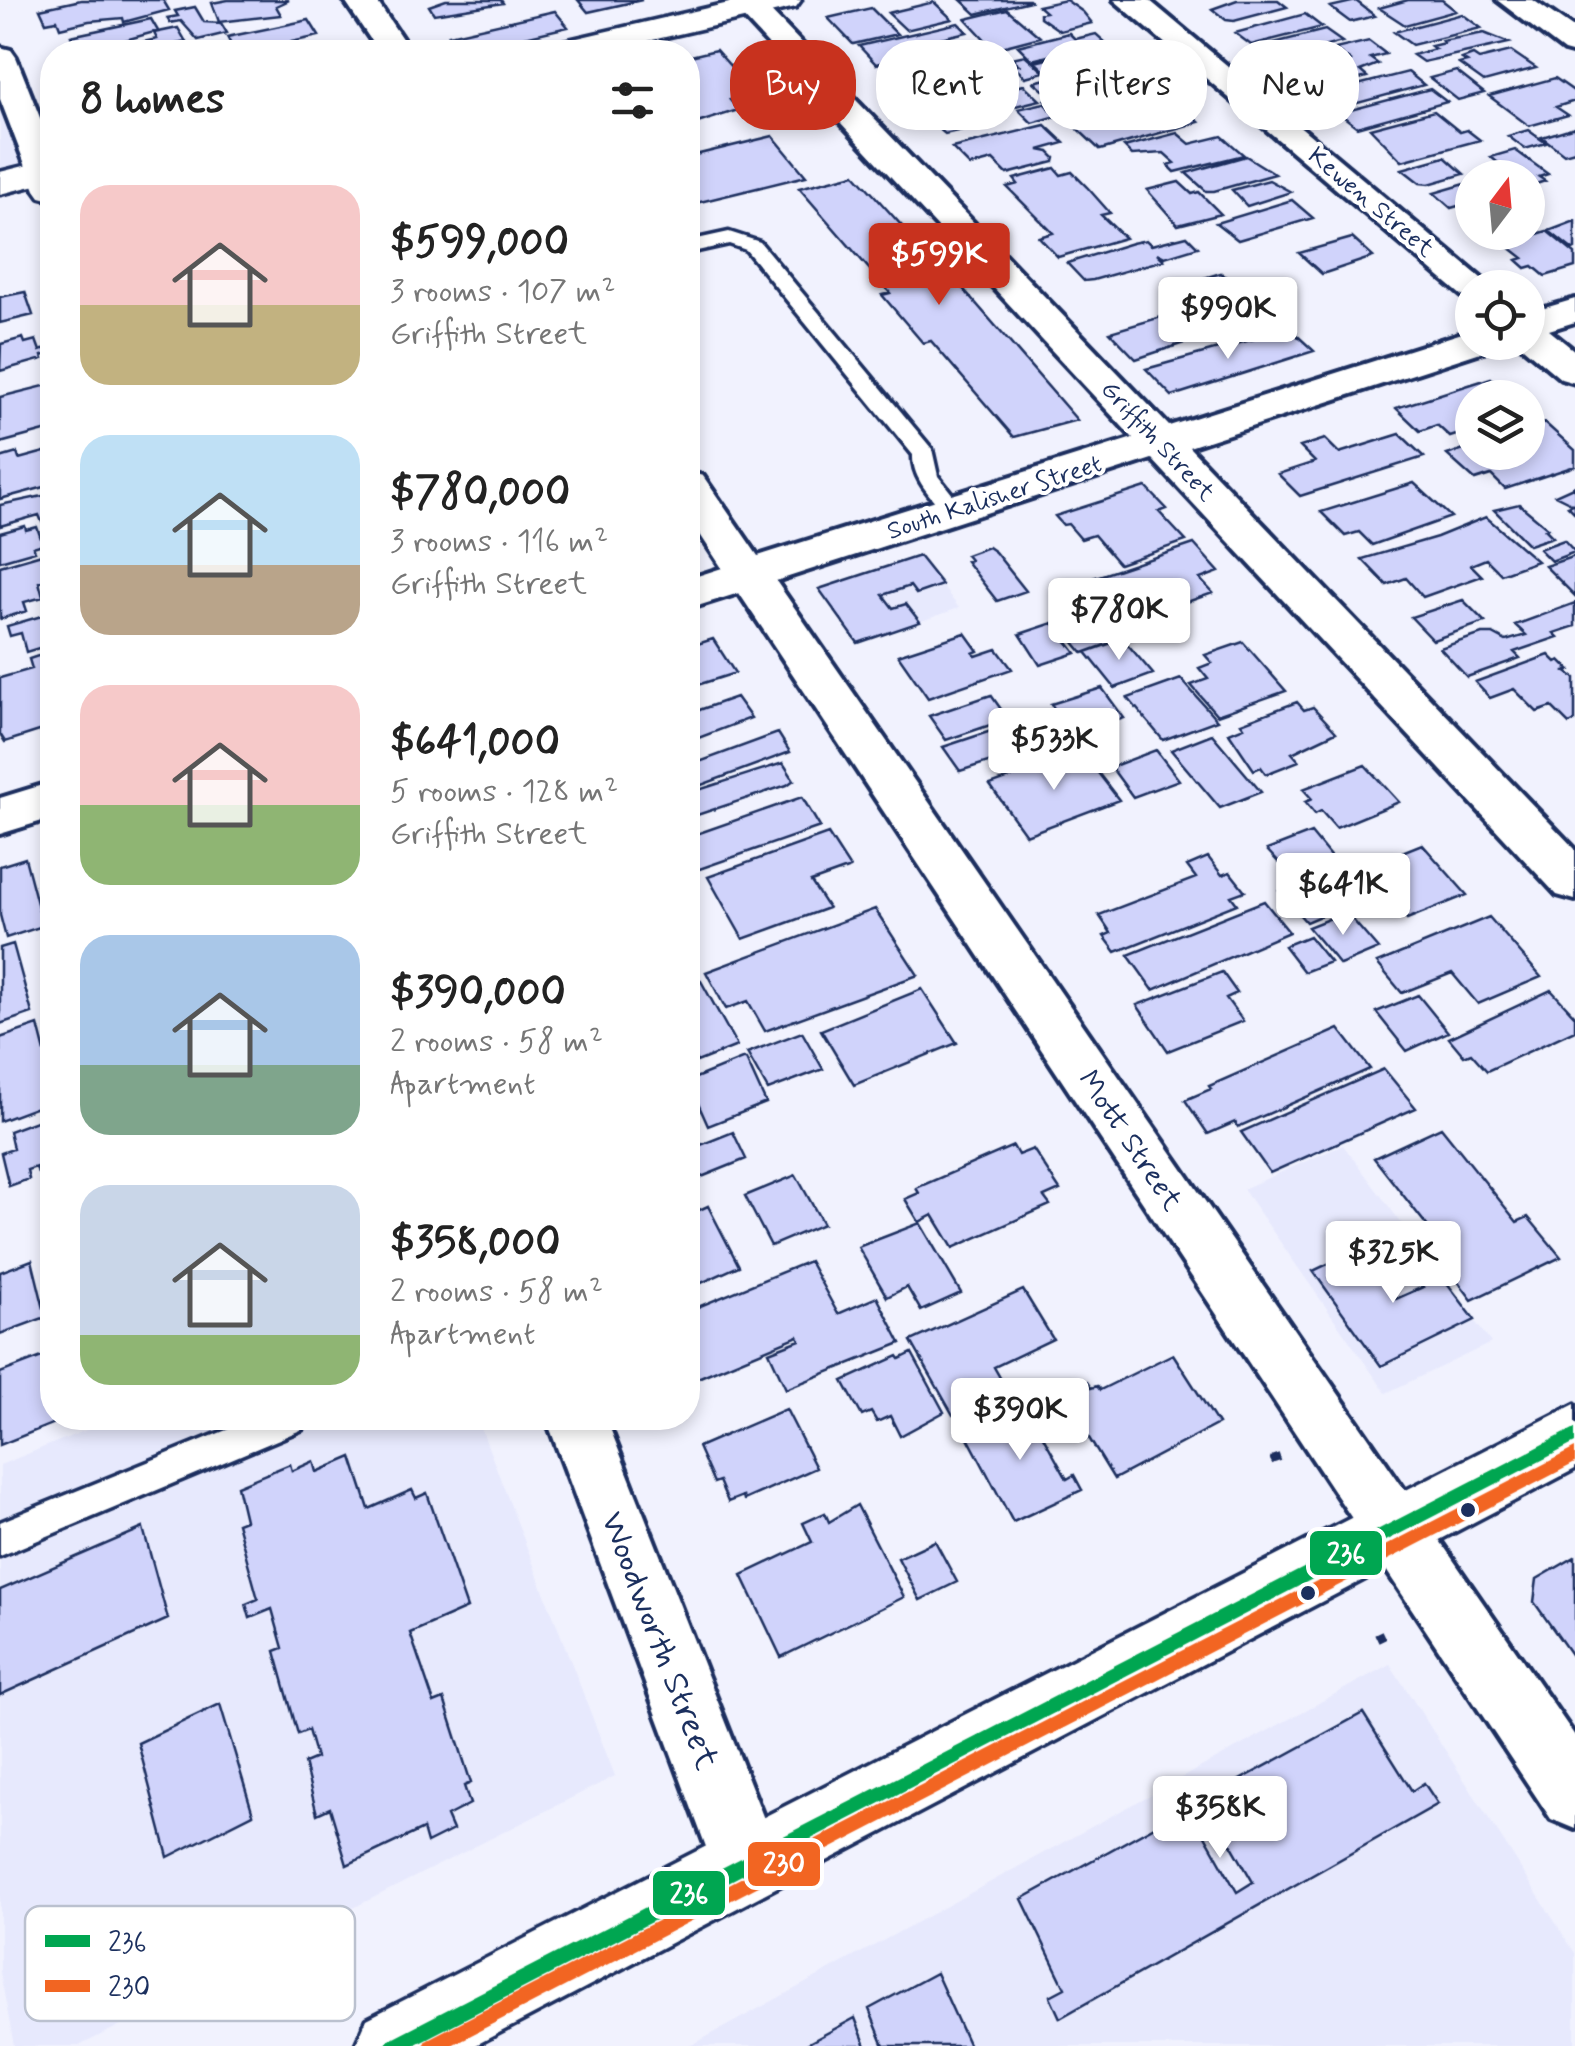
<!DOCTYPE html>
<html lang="en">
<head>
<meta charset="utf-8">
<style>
  :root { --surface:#fff; --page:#f2f2f2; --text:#222; --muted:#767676; --accent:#c8321e }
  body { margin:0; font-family:Mynerve,sans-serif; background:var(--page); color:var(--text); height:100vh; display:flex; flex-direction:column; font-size:38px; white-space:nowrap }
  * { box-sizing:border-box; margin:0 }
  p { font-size:32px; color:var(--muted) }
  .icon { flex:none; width:55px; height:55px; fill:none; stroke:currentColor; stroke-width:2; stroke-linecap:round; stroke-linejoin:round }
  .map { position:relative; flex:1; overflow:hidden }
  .panel { position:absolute; left:40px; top:40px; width:660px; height:1390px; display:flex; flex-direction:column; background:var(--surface); border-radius:40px; box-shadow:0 5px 15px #0003 }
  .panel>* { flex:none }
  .top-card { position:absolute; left:730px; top:40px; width:695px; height:90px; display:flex; gap:20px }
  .needle { width:65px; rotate:16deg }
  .fabs { position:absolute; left:1455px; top:160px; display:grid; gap:20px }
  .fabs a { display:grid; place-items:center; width:90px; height:90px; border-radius:50%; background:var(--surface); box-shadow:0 5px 15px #0003; font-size:50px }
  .price { position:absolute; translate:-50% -85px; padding:0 22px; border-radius:10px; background:#fff; color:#222; font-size:32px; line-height:65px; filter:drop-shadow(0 2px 5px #0008) }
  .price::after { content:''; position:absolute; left:50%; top:60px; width:30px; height:22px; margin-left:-15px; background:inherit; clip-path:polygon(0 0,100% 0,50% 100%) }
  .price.selected { background:var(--accent); color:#fff }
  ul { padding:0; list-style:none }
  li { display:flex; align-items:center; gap:30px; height:250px; padding:0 40px }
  li span { display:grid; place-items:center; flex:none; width:280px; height:200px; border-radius:30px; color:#555 }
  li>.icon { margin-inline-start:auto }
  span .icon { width:120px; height:120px; fill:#fffc; stroke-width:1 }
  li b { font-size:42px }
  h2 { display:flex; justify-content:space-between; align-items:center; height:120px; padding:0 40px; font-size:42px }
  .chip { padding:0 35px; border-radius:40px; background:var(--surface); box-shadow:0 5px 15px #0003; font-size:35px; line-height:90px }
  .chip.selected { background:var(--accent); color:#fff }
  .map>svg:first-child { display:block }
  .built { fill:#e7e9fd }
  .building { fill:#d0d3fb; stroke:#1b2f5e; stroke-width:2.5 }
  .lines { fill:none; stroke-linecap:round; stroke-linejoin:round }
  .lane-casing { stroke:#1b2f5e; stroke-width:7 }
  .street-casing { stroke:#1b2f5e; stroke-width:8 }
  .secondary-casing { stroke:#1b2f5e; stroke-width:7 }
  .path { stroke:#1b2f5e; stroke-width:8; stroke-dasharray:10 10; stroke-linecap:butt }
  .lane { fill:#fff; fill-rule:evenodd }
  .street { fill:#fff; fill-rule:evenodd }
  .secondary { fill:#fff; fill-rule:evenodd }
  .bus-1-casing { stroke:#fff; stroke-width:8 }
  .bus-2-casing { stroke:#fff; stroke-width:8 }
  .bus-1 { fill:#00a651; fill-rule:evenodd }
  .bus-2 { fill:#f26522; fill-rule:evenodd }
  .bus-dot { fill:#1b2f5e; stroke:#fff; stroke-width:4 }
  .labels { text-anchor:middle; stroke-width:8; stroke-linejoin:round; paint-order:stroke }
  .far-street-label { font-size:25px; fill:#1b2f5e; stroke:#fff }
  .street-label { font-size:30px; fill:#1b2f5e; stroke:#fff }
  .near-street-label { font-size:35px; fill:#1b2f5e; stroke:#fff }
  .key { fill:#fff; stroke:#bbc1cf; stroke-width:2.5 }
  .key-label { font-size:28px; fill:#1b2f5e }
  .line-badge { stroke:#fff; stroke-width:4 }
  .badge-label { font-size:28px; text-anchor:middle; font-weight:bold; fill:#fff }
</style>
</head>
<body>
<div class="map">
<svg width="1575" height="2046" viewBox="0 0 1575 2046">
  <rect width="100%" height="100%" fill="#f1f2fe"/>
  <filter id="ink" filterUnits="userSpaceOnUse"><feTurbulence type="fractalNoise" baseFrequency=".01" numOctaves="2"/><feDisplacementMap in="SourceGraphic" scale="20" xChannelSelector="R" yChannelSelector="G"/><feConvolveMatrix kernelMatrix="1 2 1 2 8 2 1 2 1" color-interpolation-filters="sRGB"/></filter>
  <g filter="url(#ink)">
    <path class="built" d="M0 75 45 172 0 182Z
      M919 556 959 608 858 643 819 589Z
      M1343 1145 1491 1343 1386 1393 1243 1189Z
      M116 1418H477L615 1776 79 2046H14L0 1972V1465Z
      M1390 1664 1575 1953V2046H690Z"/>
    <path class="building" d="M81 0H163L169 10 124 22 123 18 89 21 60 28 57 20 46 22 40 9Z
      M228 0H289L276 6 281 15 219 22 212 3Z
      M446 0H501L503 3 434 14 429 6Z
      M578 0H642L588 12Z
      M961 0H1029L1030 1 976 14Z
      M1066 0 1083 12 1092 23 1060 31 1040 17V13L1045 12 1038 6Z
      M1237 0H1278L1287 7 1234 21 1226 20 1212 9Z
      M1408 0H1442L1456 11 1405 25 1379 8Z
      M1356 1 1375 16 1350 22 1330 7Z
      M934 2 952 19 906 30 888 13Z
      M195 7 204 22 221 23 227 33 198 40 181 21 170 23 167 18 178 16 175 11Z
      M871 8 897 34 853 44 828 18Z
      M1007 9 1040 37 994 49 966 19Z
      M555 11 568 27 461 52 449 35Z
      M1305 14 1322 27 1251 45 1235 33Z
      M1462 14 1481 28 1412 45 1394 32Z
      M151 19 158 31 111 44 76 49 71 36Z
      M309 20 319 36 246 52H235L227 37Z
      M958 23 967 32 932 40 952 59 917 67 906 57 876 64 859 46Z
      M178 28 186 42 138 52H128L124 46 157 39 154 33Z
      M1325 30 1342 42 1271 61 1254 48Z
      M1069 33 1075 39 1096 34 1105 42 1032 60 1018 46Z
      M1484 33 1509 43 1423 62 1413 55 1435 49 1431 46 1444 43 1442 41Z
      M1369 41 1386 54 1370 58 1378 64 1360 71 1367 77 1308 93 1286 74 1297 71 1284 61 1315 53 1329 63 1345 59 1352 62 1335 49Z
      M1096 47 1103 53 1114 50 1123 57 1050 76 1035 62Z
      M716 50 755 94 730 100 738 110 688 126 692 131 688 133 685 52 691 56Z
      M1511 51 1536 68 1484 82 1459 64 1467 62 1462 59 1473 55 1479 59Z
      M1025 55 1044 72 1025 77 1013 66 1019 65 1012 58Z
      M976 58 995 76 1004 74 1015 84 918 108 903 92 928 85 918 73Z
      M1118 61 1126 68 1147 63 1168 81 1127 92 1133 96 1093 105 1067 85 1043 90 1034 82Z
      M1456 71 1484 93 1458 100 1430 78Z
      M1408 72 1424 85 1336 109 1318 95Z
      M1555 78 1575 92V101L1556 107 1568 115 1529 126 1489 96Z
      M1024 85 1040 100 999 110 991 102 980 104 973 98Z
      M1430 89 1447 102 1357 127 1339 113Z
      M1074 93 1091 109 1062 116 1045 100Z
      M1138 99 1157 112 1181 106 1199 122 1100 150 1066 118 1090 111 1096 116 1126 109 1120 103Z
      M964 103 987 124 945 134 921 114Z
      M1044 103 1057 116 1032 123 1018 109Z
      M1434 111 1460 132 1467 130 1480 140 1402 161 1370 128Z
      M1045 125 1064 143 1039 150 1049 152 1055 158 1054 162 1007 174 993 160 970 166 952 148Z
      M1575 127V151L1564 154 1542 137Z
      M1528 130 1546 143 1525 149 1508 136Z
      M1177 133 1190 144 1222 136 1244 155 1175 172 1168 165 1175 163 1164 153 1132 155 1124 147Z
      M773 136 806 176 688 205V145L695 155Z
      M1515 150 1548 174 1539 177 1545 181 1536 184 1528 178H1516L1491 157Z
      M1246 156 1275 174 1214 191H1206L1186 173Z
      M1445 157 1464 174 1429 184 1420 183 1402 169Z
      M1055 168 1061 175 1072 172 1087 187 1110 213 1101 215 1125 238 1058 257 1039 237 1053 233 1007 187 1018 184 1014 179Z
      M855 174 949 278 953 277 1077 420 1014 437 931 341 923 343 882 295 890 293 799 188Z
      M1269 180 1291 192 1247 206 1232 190Z
      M1179 182 1192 194 1199 192 1221 214 1178 225 1147 190Z
      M1472 182V202L1451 208 1434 193Z
      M1292 200 1313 218 1238 240 1216 223Z
      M1575 221V249L1573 250 1549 231Z
      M1547 231 1575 254V267L1545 276 1533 266 1526 268 1517 260 1523 258 1505 244Z
      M1187 236 1198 247 1165 257 1157 253 1164 260 1093 280 1084 281 1067 263 1132 243 1146 240 1151 245Z
      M1352 238 1373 257 1322 274 1299 253Z
      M1221 273 1231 281 1221 285 1230 293 1204 301 1198 296 1188 299 1174 287Z
      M1250 291 1274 313 1136 359 1110 332Z
      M25 292 33 315 0 323V297Z
      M1290 329 1314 351 1172 396 1146 369Z
      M23 338 25 343 36 340 40 351 46 349 48 354 42 356 43 359 0 371 1 344Z
      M1491 378 1513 398H1472V430L1450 437 1437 425 1420 431 1396 408Z
      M52 384V429L0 443V397Z
      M1545 423 1575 450V466L1505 489 1491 475 1475 480 1447 455 1472 446V452H1528V429Z
      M1400 434 1424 457 1300 496 1278 474 1315 462 1300 447 1325 439 1339 453Z
      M52 450V485L0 499V458L17 453 19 459Z
      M1414 483 1451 517 1372 545 1359 532 1345 536 1321 512Z
      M1575 486V513L1568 506 1573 504 1555 495Z
      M1146 487 1167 509 1159 512 1186 541 1119 564 1094 535 1081 539 1068 524 1063 525 1055 516Z
      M52 494V519L42 522 39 515 0 526V505Z
      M1519 504 1548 528 1545 529 1553 537 1529 545 1494 510Z
      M1486 517 1537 561 1501 574 1486 559 1471 565 1482 576 1423 597 1406 578 1387 585 1362 559 1437 537Z
      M25 526 26 530 37 527 43 544 33 547 35 551 0 561V533Z
      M1564 540 1575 552 1551 561 1539 549Z
      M1194 544 1219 572 1200 579 1213 593 1144 617 1131 603 1112 609 1100 595 1087 599 1075 584Z
      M988 547 995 552 1026 591 997 601 966 561 970 560 966 555Z
      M52 551V578L39 582 43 597 24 602 27 611 0 619V566Z
      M919 556 942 585 916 594 910 586 883 595 893 608 906 604 920 622 858 643 819 589Z
      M1575 556V596L1545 566Z
      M1463 600 1485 622 1433 640 1411 617Z
      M1575 603V626L1554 633 1558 637 1514 652 1520 658 1467 677 1440 648 1482 634H1493L1506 641 1526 635 1515 625Z
      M1091 611 1116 641 1083 653 1058 623Z
      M52 613V644L26 652 21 633 10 636 7 626Z
      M1053 623 1076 653 1040 665 1020 634Z
      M965 633 978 651 973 653 976 656 997 649 1012 669 928 698 898 655Z
      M713 639 735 673 688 688V647Z
      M1123 639 1153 674 1115 688 1086 652Z
      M1243 642 1286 691 1217 715 1191 685 1208 679 1199 668 1212 663 1205 655Z
      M47 653 52 662V727L5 742 0 734V678L32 669 29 659Z
      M1549 655 1556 662 1560 660 1570 670 1565 671 1575 678V721L1569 724 1552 707 1537 712 1514 689 1490 698 1475 682Z
      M1181 679 1217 720 1163 740 1128 698Z
      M1102 688 1124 718 1073 735 1051 704Z
      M991 695 1008 719 946 740 929 716Z
      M736 697 751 718 688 742V714Z
      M1297 702 1304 710 1313 707 1336 732 1292 753 1299 761 1266 774 1261 767 1254 770 1229 733 1244 727 1241 723Z
      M1039 715 1055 737 1049 739 1051 742 960 771 943 747Z
      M778 733 790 752 688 790V766Z
      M1212 734 1261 792 1220 808 1171 750Z
      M1156 750 1179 780 1133 797 1111 767Z
      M1082 752 1119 800 1026 835 990 785Z
      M783 763 794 780 787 785 688 818V796L692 792Z
      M1365 765 1399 802 1336 828 1321 811 1315 814 1305 802 1312 799 1303 789Z
      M802 797 820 827 688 873V837Z
      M1311 833 1334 861 1292 877 1267 850Z
      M828 834 850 868 811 882 828 908 743 939 708 877Z
      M1422 844 1467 895 1407 919 1392 902 1386 904 1357 870Z
      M1208 857 1222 875 1230 872 1245 891 1231 896 1237 904 1116 952 1104 936 1111 933 1099 915 1196 878 1187 866Z
      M25 858 43 926 6 938 0 915V866Z
      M1347 862 1365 881 1352 886 1362 898 1306 922 1279 891Z
      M1264 901 1289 932 1153 990 1128 955Z
      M875 909 918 975 765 1031 748 1001 726 1009 706 972Z
      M1346 912 1378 949 1340 965 1308 927Z
      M1489 917 1541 977 1478 1004 1452 973 1402 993 1377 963Z
      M1309 936 1330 962 1304 972 1284 946Z
      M13 944 32 1013 0 1024V948Z
      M1222 972 1237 993 1226 998 1243 1021 1168 1051 1137 1005Z
      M701 981 737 1046 697 1062 688 1046V986Z
      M922 989 957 1043 854 1085 821 1030Z
      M1551 990 1575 1016V1030L1487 1071 1471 1053 1464 1056 1449 1038Z
      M1418 995 1448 1032 1407 1051 1376 1012Z
      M38 1025 50 1072 44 1074 51 1102 0 1121V1038Z
      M1339 1029 1370 1069 1238 1127 1235 1122 1208 1134 1185 1100 1211 1089 1209 1086Z
      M802 1032 823 1069 768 1090 747 1053Z
      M742 1059H746L766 1103 708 1126 688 1081Z
      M1384 1069 1416 1108 1270 1173 1241 1132Z
      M52 1115V1168L38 1173 36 1167 27 1170 29 1179 9 1186 1 1153 13 1149 9 1131Z
      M1441 1127 1517 1222 1528 1217 1561 1257 1472 1300 1442 1260 1450 1255 1374 1158Z
      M733 1132 746 1159 699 1178 688 1150Z
      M1013 1146 1018 1155 1033 1149 1060 1190 1044 1197 1050 1205 953 1248 933 1215 919 1222 905 1199 919 1193 916 1188Z
      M796 1175 823 1224 771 1246 745 1196Z
      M708 1206 739 1266 688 1289V1215Z
      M920 1223 961 1293 921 1311 907 1287 887 1297 858 1247Z
      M1359 1249 1396 1299 1423 1287 1407 1265 1426 1255 1475 1320 1381 1366 1313 1271Z
      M32 1260 46 1317 0 1334V1272Z
      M809 1261 838 1314 877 1297 901 1343 786 1389 769 1352 800 1340 798 1336 688 1382V1311Z
      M1023 1290 1053 1339 994 1367 1007 1390 953 1415 911 1341Z
      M912 1353 944 1412 900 1436 890 1416 877 1422 871 1412 862 1416 843 1381 898 1356 900 1359Z
      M1173 1354 1218 1424 1114 1479 1062 1394 1087 1382 1091 1388 1097 1386 1100 1390Z
      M47 1355 52 1379V1418H67L0 1445V1373Z
      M1017 1405 1022 1417 1030 1413 1067 1479 1074 1475 1082 1490 1013 1522 965 1432 974 1429 973 1425Z
      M786 1409 816 1468 744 1500 743 1496 728 1502 719 1481 714 1483 698 1447Z
      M352 1457 369 1509 412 1490 416 1498 427 1493 467 1608 410 1633 434 1703 444 1699 471 1783 464 1786 470 1804 447 1816 453 1830 427 1843 423 1829 347 1865 330 1808 317 1814 304 1763 316 1758 308 1730 298 1734 275 1651 283 1648 272 1609 250 1618 246 1604 258 1599 237 1523 245 1520 237 1486 290 1464 292 1471 314 1461 317 1472Z
      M857 1505 904 1597 781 1657 742 1575 812 1542 803 1523 825 1513 829 1522Z
      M143 1528 168 1619 0 1695V1590Z
      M935 1541 957 1582 920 1600 898 1558Z
      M1575 1557V1660L1534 1602 1537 1579Z
      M220 1704 253 1814 168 1857 138 1743Z
      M1363 1713 1412 1791 1424 1783 1438 1804 1060 2018 1050 1996 1065 1988 1022 1899 1189 1807 1237 1892 1253 1882 1205 1799Z
      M936 1973 969 2046H884L869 2009Z
      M855 2018 866 2046H803Z"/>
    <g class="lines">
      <defs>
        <path id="lane" d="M729 232 760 242 932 449 938 476 964 509 961 514H945C931 496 912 479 913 455L746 250 729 244 688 253V241Z
          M256 1418H308L303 1429 0 1556V1522Z"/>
        <path id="street" d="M344 0H376L411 52H379Z
          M727 0H760L1169 426 1459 334 1472 331V342H1492L1487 350 1189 447 1575 849V900L1557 895 1152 459 776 581 1575 1736V1829L1551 1819 739 593 688 609V579L722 568 688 516V472L703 476 758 556 1133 438Z
          M1114 0H1149L1493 288H1472V298L1462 296Z
          M1497 0H1533L1575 29V54L1564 51Z
          M0 47 11 50 16 57 52 148V200L40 197 35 190 0 99Z
          M1575 299V322L1549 330 1575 351V383L1561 379 1517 342H1528V313Z
          M52 782V818L0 834V798Z
          M546 1418H606L781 1862 771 1887 746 1897 721 1887Z"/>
        <path id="secondary" d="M742 0H801L796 7 600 52H542L547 45Z
          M52 159V181L0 194V172Z
          M1575 1404V1469L474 2046H355L367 2019Z"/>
      </defs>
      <use href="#lane" class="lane-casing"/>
      <use href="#street" class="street-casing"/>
      <use href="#secondary" class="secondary-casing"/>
      <path class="path" d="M1280 1457 1274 1459 1280 1469
        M1378 1632 1385 1647"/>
      <use href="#lane" class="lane"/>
      <use href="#street" class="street"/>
      <use href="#secondary" class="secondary"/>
      <defs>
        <path id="bus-1" d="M1575 1428V1443L412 2046H385L388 2040Z"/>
        <path id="bus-2" d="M1575 1448V1463L450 2046H423L426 2040Z"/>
      </defs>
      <use href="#bus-1" class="bus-1-casing"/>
      <use href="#bus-2" class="bus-2-casing"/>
      <use href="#bus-1" class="bus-1"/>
      <use href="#bus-2" class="bus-2"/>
    </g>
  </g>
  <g class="bus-dot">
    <circle cx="1468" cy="1510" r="9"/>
    <circle cx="1308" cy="1593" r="9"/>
  </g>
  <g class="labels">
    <g class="far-street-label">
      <text transform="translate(1372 201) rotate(40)" y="9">Kewen Street</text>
      <text transform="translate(1159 440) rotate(47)" y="9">Griffith Street</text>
      <text transform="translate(994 496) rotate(-18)" y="9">South Kalisher Street</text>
    </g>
    <g class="street-label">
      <text transform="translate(1131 1140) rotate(56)" y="10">Mott Street</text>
    </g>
    <g class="near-street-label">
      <text transform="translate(661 1640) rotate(69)" y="12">Woodworth Street</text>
    </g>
  </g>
  <rect x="25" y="1906" width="330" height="115" rx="15" class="key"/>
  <rect x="45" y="1935" width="45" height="12" fill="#00a651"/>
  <rect x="45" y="1980" width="45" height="12" fill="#f26522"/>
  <g class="key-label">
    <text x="108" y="1951">236</text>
    <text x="108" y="1996">230</text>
  </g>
  <g class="line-badge">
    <rect x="1308" y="1529" width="76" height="48" rx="10" fill="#00a651"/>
    <rect x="746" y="1840" width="76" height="48" rx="10" fill="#f26522"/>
    <rect x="651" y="1869" width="76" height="48" rx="10" fill="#00a651"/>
  </g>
  <g class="badge-label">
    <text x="1346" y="1563">236</text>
    <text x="784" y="1873">230</text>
    <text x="689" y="1903">236</text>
  </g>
</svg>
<div class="fabs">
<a><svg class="needle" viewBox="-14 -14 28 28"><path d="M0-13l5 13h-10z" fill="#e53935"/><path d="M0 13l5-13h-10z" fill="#767676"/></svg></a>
<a><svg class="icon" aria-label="locate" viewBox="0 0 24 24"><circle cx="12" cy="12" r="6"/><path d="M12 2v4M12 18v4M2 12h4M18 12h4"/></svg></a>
<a><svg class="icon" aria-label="layers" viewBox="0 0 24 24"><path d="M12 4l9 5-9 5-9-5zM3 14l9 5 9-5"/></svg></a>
</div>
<b class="price selected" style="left:939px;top:308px">$599K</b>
<b class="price" style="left:1228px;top:362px">$990K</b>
<b class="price" style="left:1119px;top:663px">$780K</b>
<b class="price" style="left:1054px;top:793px">$533K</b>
<b class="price" style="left:1343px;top:938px">$641K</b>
<b class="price" style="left:1393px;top:1306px">$325K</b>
<b class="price" style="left:1020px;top:1463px">$390K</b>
<b class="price" style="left:1220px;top:1861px">$358K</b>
<div class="top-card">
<a class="chip selected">Buy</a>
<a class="chip">Rent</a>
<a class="chip">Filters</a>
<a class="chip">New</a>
</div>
<section class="panel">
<h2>8 homes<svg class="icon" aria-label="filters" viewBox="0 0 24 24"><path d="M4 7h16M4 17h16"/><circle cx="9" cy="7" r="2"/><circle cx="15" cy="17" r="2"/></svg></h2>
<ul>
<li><span style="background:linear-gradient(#f6c9c9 60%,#c2b280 0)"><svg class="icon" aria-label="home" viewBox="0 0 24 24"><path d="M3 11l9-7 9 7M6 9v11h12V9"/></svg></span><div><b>$599,000</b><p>3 rooms · 107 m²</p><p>Griffith Street</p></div></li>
<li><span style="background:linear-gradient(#bfe0f5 65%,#b9a48a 0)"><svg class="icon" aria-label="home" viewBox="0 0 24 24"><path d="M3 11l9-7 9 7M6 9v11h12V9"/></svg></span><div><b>$780,000</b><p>3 rooms · 116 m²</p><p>Griffith Street</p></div></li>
<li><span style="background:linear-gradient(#f6c9c9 60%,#8fb573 0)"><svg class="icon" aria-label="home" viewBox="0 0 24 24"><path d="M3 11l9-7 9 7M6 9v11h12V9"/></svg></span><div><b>$641,000</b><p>5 rooms · 128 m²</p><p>Griffith Street</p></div></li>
<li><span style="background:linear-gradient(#a9c7e8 65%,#7fa58c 0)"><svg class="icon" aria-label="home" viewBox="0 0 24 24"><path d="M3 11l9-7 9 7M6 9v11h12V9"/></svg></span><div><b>$390,000</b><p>2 rooms · 58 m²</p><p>Apartment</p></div></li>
<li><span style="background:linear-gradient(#c9d6e8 75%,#8fb573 0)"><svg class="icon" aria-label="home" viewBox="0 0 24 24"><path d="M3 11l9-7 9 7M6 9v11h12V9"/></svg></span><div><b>$358,000</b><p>2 rooms · 58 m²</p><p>Apartment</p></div></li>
</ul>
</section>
</div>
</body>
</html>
